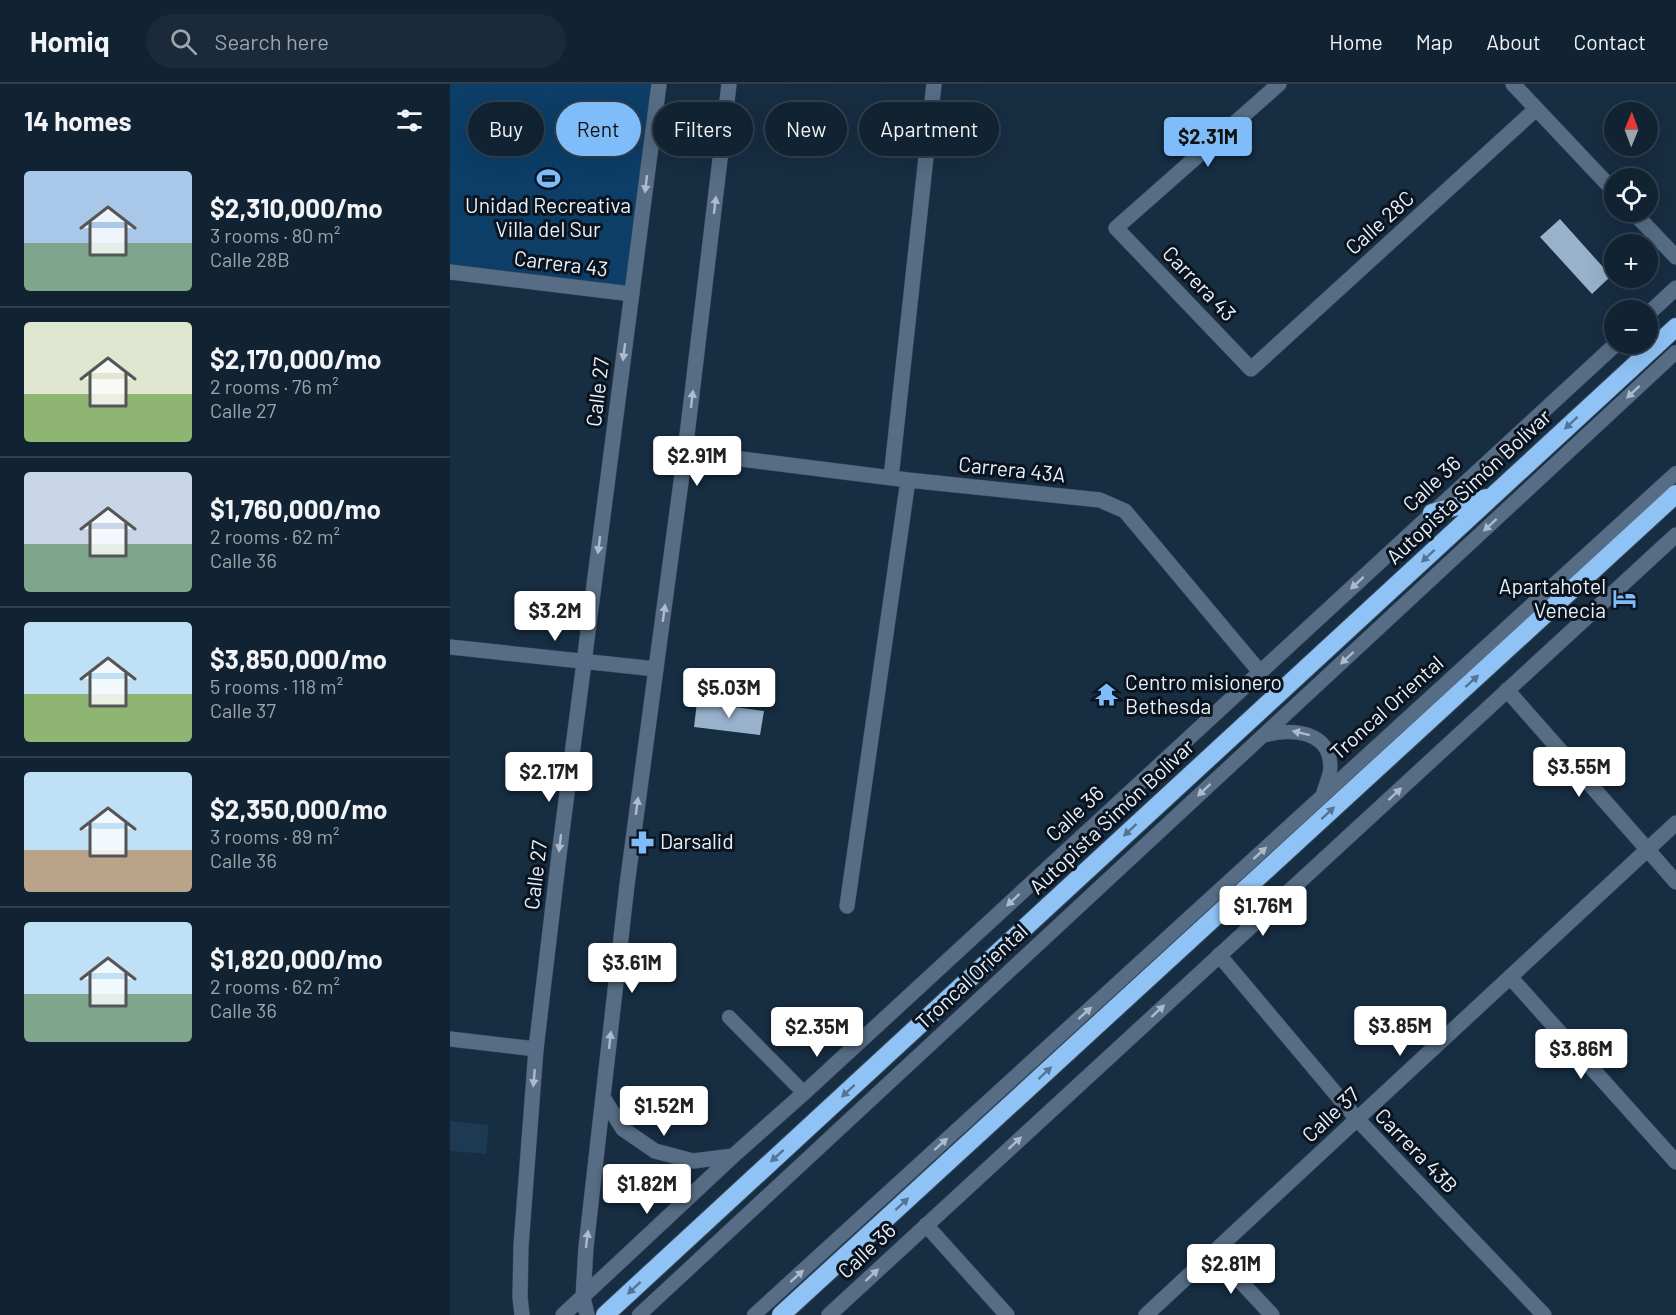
<!DOCTYPE html>
<html lang="en">
<head>
<meta charset="utf-8">
<style>
  :root { --surface:#112232; --page:#1a2a3a; --text:#f1f3f6; --muted:#9ca4ac; --line:#303f4d; --accent:#7fbdfa }
  body { margin:0; font-family:Barlow,sans-serif; background:var(--page); color:var(--text); height:100vh; display:flex; flex-direction:column; font-size:22px; white-space:nowrap }
  * { box-sizing:border-box; margin:0 }
  p { font-size:20px; color:var(--muted) }
  .icon { flex:none; width:33px; height:33px; fill:none; stroke:currentColor; stroke-width:2; stroke-linecap:round; stroke-linejoin:round }
  .map { position:relative; flex:1; overflow:hidden }
  .details { display:flex; flex-direction:column; background:var(--surface); width:450px }
  .details>* { flex:none }
  .guide { position:absolute; left:18px; top:18px; width:570px; height:54px; display:flex; gap:12px }
  .needle { width:39px; rotate:1deg }
  .controls { position:absolute; left:1154px; top:18px; display:grid; gap:12px }
  .controls a { display:grid; place-items:center; width:54px; height:54px; border-radius:50%; background:var(--surface); box-shadow:0 6px 24px #0002,0 0 0 2px var(--line); font-size:30px }
  .price { position:absolute; translate:-50% -51px; padding:0 14px; border-radius:6px; background:#fff; color:#222; font-size:20px; line-height:39px; filter:drop-shadow(0 2px 3px #0008) }
  .price::after { content:''; position:absolute; left:50%; top:36px; width:18px; height:14px; margin-left:-9px; background:inherit; clip-path:polygon(0 0,100% 0,50% 100%) }
  .price.on { background:var(--accent); color:#111 }
  ul { padding:0; list-style:none }
  li { display:flex; align-items:center; gap:18px; height:150px; padding:0 24px }
  li+li { border-top:2px solid var(--line) }
  li span { display:grid; place-items:center; flex:none; width:168px; height:120px; border-radius:6px; color:#555 }
  li>.icon { margin-inline-start:auto }
  span .icon { width:72px; height:72px; fill:#fffc; stroke-width:1 }
  li b { font-size:26px }
  h2 { display:flex; justify-content:space-between; align-items:center; height:72px; padding:0 24px; font-size:26px }
  .pill { padding:0 21px; border-radius:27px; background:var(--surface); box-shadow:0 6px 24px #0002,0 0 0 2px var(--line); font-size:21px; line-height:54px }
  .pill.on { background:var(--accent); color:#111 }
  header { display:flex; align-items:center; gap:36px; box-sizing:border-box; height:84px; padding:0 30px; background:var(--surface); border-bottom:2px solid var(--line) }
  header strong { font-size:28px }
  nav { display:flex; gap:33px; margin-inline-start:auto; font-size:21px }
  .search { width:420px; height:54px; background:var(--page); display:flex; align-items:center; gap:15px; box-sizing:border-box; padding:0 21px; border-radius:33px; color:var(--muted); font-size:22px }
  main { display:flex; flex:1; min-height:0 }
  .map>svg:first-child { display:block }
  .built { fill:#1e3952 }
  .green { fill:#0c3e68 }
  .building { fill:#98b2cc }
  .lines { fill:none; stroke-linecap:round; stroke-linejoin:round }
  .lane-casing { stroke:#39495b; stroke-width:15 }
  .street-casing { stroke:#39495b; stroke-width:16 }
  .secondary-casing { stroke:#39495b; stroke-width:16 }
  .highway-casing { stroke:#39495b; stroke-width:20 }
  .lane { stroke:#566d85; stroke-width:14 }
  .street { stroke:#566d85; stroke-width:15 }
  .secondary { stroke:#566d85; stroke-width:15 }
  .highway { stroke:#8fc2f5; stroke-width:18 }
  .oneway { fill:#acbccc }
  .oneway2 { fill:#547494 }
  .labels { text-anchor:middle; stroke-width:6; stroke-linejoin:round; paint-order:stroke }
  .poi-label { font-size:21px; fill:#e6f1fc; stroke:#0b141e; text-anchor:start }
  .street-label { font-size:21px; fill:#e6f1fc; stroke:#0b141e }
</style>
</head>
<body>
<header>
<strong>Homiq</strong>
<div class="search"><svg class="icon" aria-label="search" viewBox="0 0 24 24"><circle cx="10" cy="10" r="6"/><path d="M15 15l6 6"/></svg>Search here</div>
<nav><a>Home</a><a>Map</a><a>About</a><a>Contact</a></nav>
</header>
<main>
<section class="details">
<h2>14 homes<svg class="icon" aria-label="filters" viewBox="0 0 24 24"><path d="M4 7h16M4 17h16"/><circle cx="9" cy="7" r="2"/><circle cx="15" cy="17" r="2"/></svg></h2>
<ul>
<li><span style="background:linear-gradient(#a9c7e8 60%,#7fa58c 0)"><svg class="icon" aria-label="home" viewBox="0 0 24 24"><path d="M3 11l9-7 9 7M6 9v11h12V9"/></svg></span><div><b>$2,310,000/mo</b><p>3 rooms · 80 m²</p><p>Calle 28B</p></div></li>
<li><span style="background:linear-gradient(#dfe7d0 60%,#8fb573 0)"><svg class="icon" aria-label="home" viewBox="0 0 24 24"><path d="M3 11l9-7 9 7M6 9v11h12V9"/></svg></span><div><b>$2,170,000/mo</b><p>2 rooms · 76 m²</p><p>Calle 27</p></div></li>
<li><span style="background:linear-gradient(#c9d6e8 60%,#7fa58c 0)"><svg class="icon" aria-label="home" viewBox="0 0 24 24"><path d="M3 11l9-7 9 7M6 9v11h12V9"/></svg></span><div><b>$1,760,000/mo</b><p>2 rooms · 62 m²</p><p>Calle 36</p></div></li>
<li><span style="background:linear-gradient(#bfe0f5 60%,#8fb573 0)"><svg class="icon" aria-label="home" viewBox="0 0 24 24"><path d="M3 11l9-7 9 7M6 9v11h12V9"/></svg></span><div><b>$3,850,000/mo</b><p>5 rooms · 118 m²</p><p>Calle 37</p></div></li>
<li><span style="background:linear-gradient(#bfe0f5 65%,#b9a48a 0)"><svg class="icon" aria-label="home" viewBox="0 0 24 24"><path d="M3 11l9-7 9 7M6 9v11h12V9"/></svg></span><div><b>$2,350,000/mo</b><p>3 rooms · 89 m²</p><p>Calle 36</p></div></li>
<li><span style="background:linear-gradient(#bfe0f5 60%,#7fa58c 0)"><svg class="icon" aria-label="home" viewBox="0 0 24 24"><path d="M3 11l9-7 9 7M6 9v11h12V9"/></svg></span><div><b>$1,820,000/mo</b><p>2 rooms · 62 m²</p><p>Calle 36</p></div></li>
</ul>
</section>
<div class="map">
<svg width="1226" height="1231" viewBox="0 0 1226 1231">
  <rect width="100%" height="100%" fill="#172d42"/>
  <path class="built" d="M0 1037 39 1041 36 1070 0 1067Z"/>
  <path class="green" d="M0 0H209L182 210 0 188Z"/>
  <path class="building" d="M1110 135 1161 192 1142 210 1090 153Z
    M247 618 314 627 310 651 244 643Z"/>
  <g class="lines">
    <defs>
      <path id="lane" d="M813 652C841 643 884 647 880 687 879 694 875 702 873 710
        M279 933 354 1009
        M189 1231 1226 268
        M304 1231 1226 389"/>
      <path id="street" d="M829 0 666 144 801 285 1086 25
        M1063 0 1164 107
        M1183 128 1226 173
        M0 188 182 210
        M235 368 458 396 650 416 675 427 810 588
        M441 394 484 0
        M0 563 206 585
        M1057 606 1226 798
        M397 822 458 396
        M769 871 907 1035 1094 1231
        M1060 893 1226 1078
        M0 955 86 965
        M476 1141 557 1231
        M763 1168 822 1231
        M696 1231 1226 739"/>
      <path id="secondary" d="M1197 231 1226 204
        M154 1015 173 1045 205 1067 243 1077 283 1072
        M72 1231 70 1213 71 1162 86 965 109 771 209 0
        M113 1231 283 1072 354 1009 1166 260
        M137 1231 133 1213 136 1163 177 801 235 368 279 0
        M379 1231 1226 451"/>
      <path id="highway" d="M982 429 1037 414
        M155 1231 1226 243
        M331 1231 1226 410"/>
    </defs>
    <use href="#lane" class="lane-casing"/>
    <use href="#street" class="street-casing"/>
    <use href="#secondary" class="secondary-casing"/>
    <use href="#highway" class="highway-casing"/>
    <use href="#lane" class="lane"/>
    <use href="#street" class="street"/>
    <use href="#secondary" class="secondary"/>
    <use href="#highway" class="highway"/>
  </g>
  <defs><path id="oneway-solid" d="M-6-.8H1V-3.2L6.5 0L1 3.2V.8H-6Z" transform="scale(1.5)"/></defs>
  <g class="oneway">
    <use href="#oneway-solid" transform="translate(196 100) rotate(97)"/>
    <use href="#oneway-solid" transform="translate(265 121) rotate(-83)"/>
    <use href="#oneway-solid" transform="translate(174 268) rotate(97)"/>
    <use href="#oneway-solid" transform="translate(1183 308) rotate(137)"/>
    <use href="#oneway-solid" transform="translate(242 315) rotate(-83)"/>
    <use href="#oneway-solid" transform="translate(1040 441) rotate(137)"/>
    <use href="#oneway-solid" transform="translate(149 461) rotate(97)"/>
    <use href="#oneway-solid" transform="translate(907 499) rotate(137)"/>
    <use href="#oneway-solid" transform="translate(214 529) rotate(-82)"/>
    <use href="#oneway-solid" transform="translate(897 574) rotate(137)"/>
    <use href="#oneway-solid" transform="translate(851 649) rotate(-166)"/>
    <use href="#oneway-solid" transform="translate(754 706) rotate(137)"/>
    <use href="#oneway-solid" transform="translate(945 710) rotate(-43)"/>
    <use href="#oneway-solid" transform="translate(187 722) rotate(-82)"/>
    <use href="#oneway-solid" transform="translate(110 759) rotate(97)"/>
    <use href="#oneway-solid" transform="translate(810 769) rotate(-42)"/>
    <use href="#oneway-solid" transform="translate(563 816) rotate(137)"/>
    <use href="#oneway-solid" transform="translate(708 927) rotate(-43)"/>
    <use href="#oneway-solid" transform="translate(635 929) rotate(-42)"/>
    <use href="#oneway-solid" transform="translate(160 956) rotate(-84)"/>
    <use href="#oneway-solid" transform="translate(84 994) rotate(95)"/>
    <use href="#oneway-solid" transform="translate(565 1059) rotate(-43)"/>
    <use href="#oneway-solid" transform="translate(491 1060) rotate(-42)"/>
    <use href="#oneway-solid" transform="translate(137 1155) rotate(-83)"/>
    <use href="#oneway-solid" transform="translate(422 1191) rotate(-43)"/>
    <use href="#oneway-solid" transform="translate(347 1192) rotate(-42)"/>
  </g>
  <g class="oneway2">
    <use href="#oneway-solid" transform="translate(1121 339) rotate(137)"/>
    <use href="#oneway-solid" transform="translate(978 472) rotate(137)"/>
    <use href="#oneway-solid" transform="translate(1022 597) rotate(-42)"/>
    <use href="#oneway-solid" transform="translate(878 729) rotate(-43)"/>
    <use href="#oneway-solid" transform="translate(680 746) rotate(137)"/>
    <use href="#oneway-solid" transform="translate(595 989) rotate(-43)"/>
    <use href="#oneway-solid" transform="translate(398 1007) rotate(137)"/>
    <use href="#oneway-solid" transform="translate(327 1072) rotate(138)"/>
    <use href="#oneway-solid" transform="translate(452 1120) rotate(-43)"/>
    <use href="#oneway-solid" transform="translate(184 1204) rotate(137)"/>
  </g>
  <defs>
    <symbol id="stadium-bare" viewBox="-9 -9 18 18"><path d="M0-5a6.5 5 0 1 0 0 10a6.5 5 0 1 0 0-10ZM-3.5-1.8h7v3.6h-7Z" fill="#7fbdfa" stroke="#0b141e" stroke-width="2.5" paint-order="stroke"/></symbol>
    <symbol id="hotel-bare" viewBox="-9 -9 18 18"><path d="M-6-4.5h1.5V1H6V5H4.5V3h-9V5H-6ZM-4 0a1.8 1.8 0 1 1 3.6 0ZM.5 0V-2.5h3Q6-2.5 6 0Z" fill="#7fbdfa" stroke="#0b141e" stroke-width="2.5" paint-order="stroke"/></symbol>
    <symbol id="temple-bare" viewBox="-9 -9 18 18"><path d="M0-6L5-2H3V0L6.5 2.5H4V6H1.5V3h-3V6H-4V2.5H-6.5L-3 0V-2H-5Z" fill="#7fbdfa" stroke="#0b141e" stroke-width="2.5" paint-order="stroke"/></symbol>
    <symbol id="pharmacy-bare" viewBox="-9 -9 18 18"><path d="M-2-6h4v4h4v4h-4v4h-4v-4h-4v-4h4Z" fill="#7fbdfa" stroke="#0b141e" stroke-width="2.5" paint-order="stroke"/></symbol>
  </defs>
  <g fill-rule="evenodd">
    <use href="#stadium-bare" x="82" y="78" width="33" height="33"/>
    <use href="#hotel-bare" x="1158" y="498" width="33" height="33"/>
    <use href="#temple-bare" x="640" y="594" width="33" height="33"/>
    <use href="#pharmacy-bare" x="176" y="742" width="33" height="33"/>
  </g>
  <g class="labels">
    <g class="poi-label">
      <text x="98" y="129" text-anchor="middle">Unidad Recreativa<tspan x="98" dy="24">Villa del Sur</tspan></text>
      <text x="1156" y="510" text-anchor="end">Apartahotel<tspan x="1156" dy="24">Venecia</tspan></text>
      <text x="675" y="606">Centro misionero<tspan x="675" dy="24">Bethesda</tspan></text>
      <text x="210" y="765">Darsalid</text>
    </g>
    <g class="street-label">
      <text transform="translate(930 139) rotate(-42)" y="7">Calle 28C</text>
      <text transform="translate(111 180) rotate(7)" y="7">Carrera 43</text>
      <text transform="translate(749 200) rotate(46)" y="7">Carrera 43</text>
      <text transform="translate(148 308) rotate(-83)" y="7">Calle 27</text>
      <text transform="translate(562 386) rotate(6)" y="7">Carrera 43A</text>
      <text transform="translate(982 400) rotate(-43)" y="7">Calle 36</text>
      <text transform="translate(1019 403) rotate(-43)" y="7">Autopista Simón Bolívar</text>
      <text transform="translate(937 624) rotate(-42)" y="7">Troncal Oriental</text>
      <text transform="translate(625 730) rotate(-43)" y="7">Calle 36</text>
      <text transform="translate(662 733) rotate(-43)" y="7">Autopista Simón Bolívar</text>
      <text transform="translate(86 791) rotate(-83)" y="7">Calle 27</text>
      <text transform="translate(522 893) rotate(-43)" y="7">Troncal Oriental</text>
      <text transform="translate(881 1031) rotate(-43)" y="7">Calle 37</text>
      <text transform="translate(966 1067) rotate(46)" y="7">Carrera 43B</text>
      <text transform="translate(417 1167) rotate(-43)" y="7">Calle 36</text>
    </g>
  </g>
</svg>
<div class="controls">
<a><svg class="needle" viewBox="-14 -14 28 28"><path d="M0-13l5 13h-10z" fill="#e53935"/><path d="M0 13l5-13h-10z" fill="#9ca4ac"/></svg></a>
<a><svg class="icon" aria-label="locate" viewBox="0 0 24 24"><circle cx="12" cy="12" r="6"/><path d="M12 2v4M12 18v4M2 12h4M18 12h4"/></svg></a>
<a>+</a>
<a>−</a>
</div>
<b class="price on" style="left:758px;top:84px">$2.31M</b>
<b class="price" style="left:247px;top:403px">$2.91M</b>
<b class="price" style="left:105px;top:558px">$3.2M</b>
<b class="price" style="left:279px;top:635px">$5.03M</b>
<b class="price" style="left:1129px;top:714px">$3.55M</b>
<b class="price" style="left:99px;top:719px">$2.17M</b>
<b class="price" style="left:813px;top:853px">$1.76M</b>
<b class="price" style="left:182px;top:910px">$3.61M</b>
<b class="price" style="left:950px;top:973px">$3.85M</b>
<b class="price" style="left:367px;top:974px">$2.35M</b>
<b class="price" style="left:1131px;top:996px">$3.86M</b>
<b class="price" style="left:214px;top:1053px">$1.52M</b>
<b class="price" style="left:197px;top:1131px">$1.82M</b>
<b class="price" style="left:781px;top:1211px">$2.81M</b>
<div class="guide">
<a class="pill">Buy</a>
<a class="pill on">Rent</a>
<a class="pill">Filters</a>
<a class="pill">New</a>
<a class="pill">Apartment</a>
</div>
</div>
</main>
</body>
</html>
